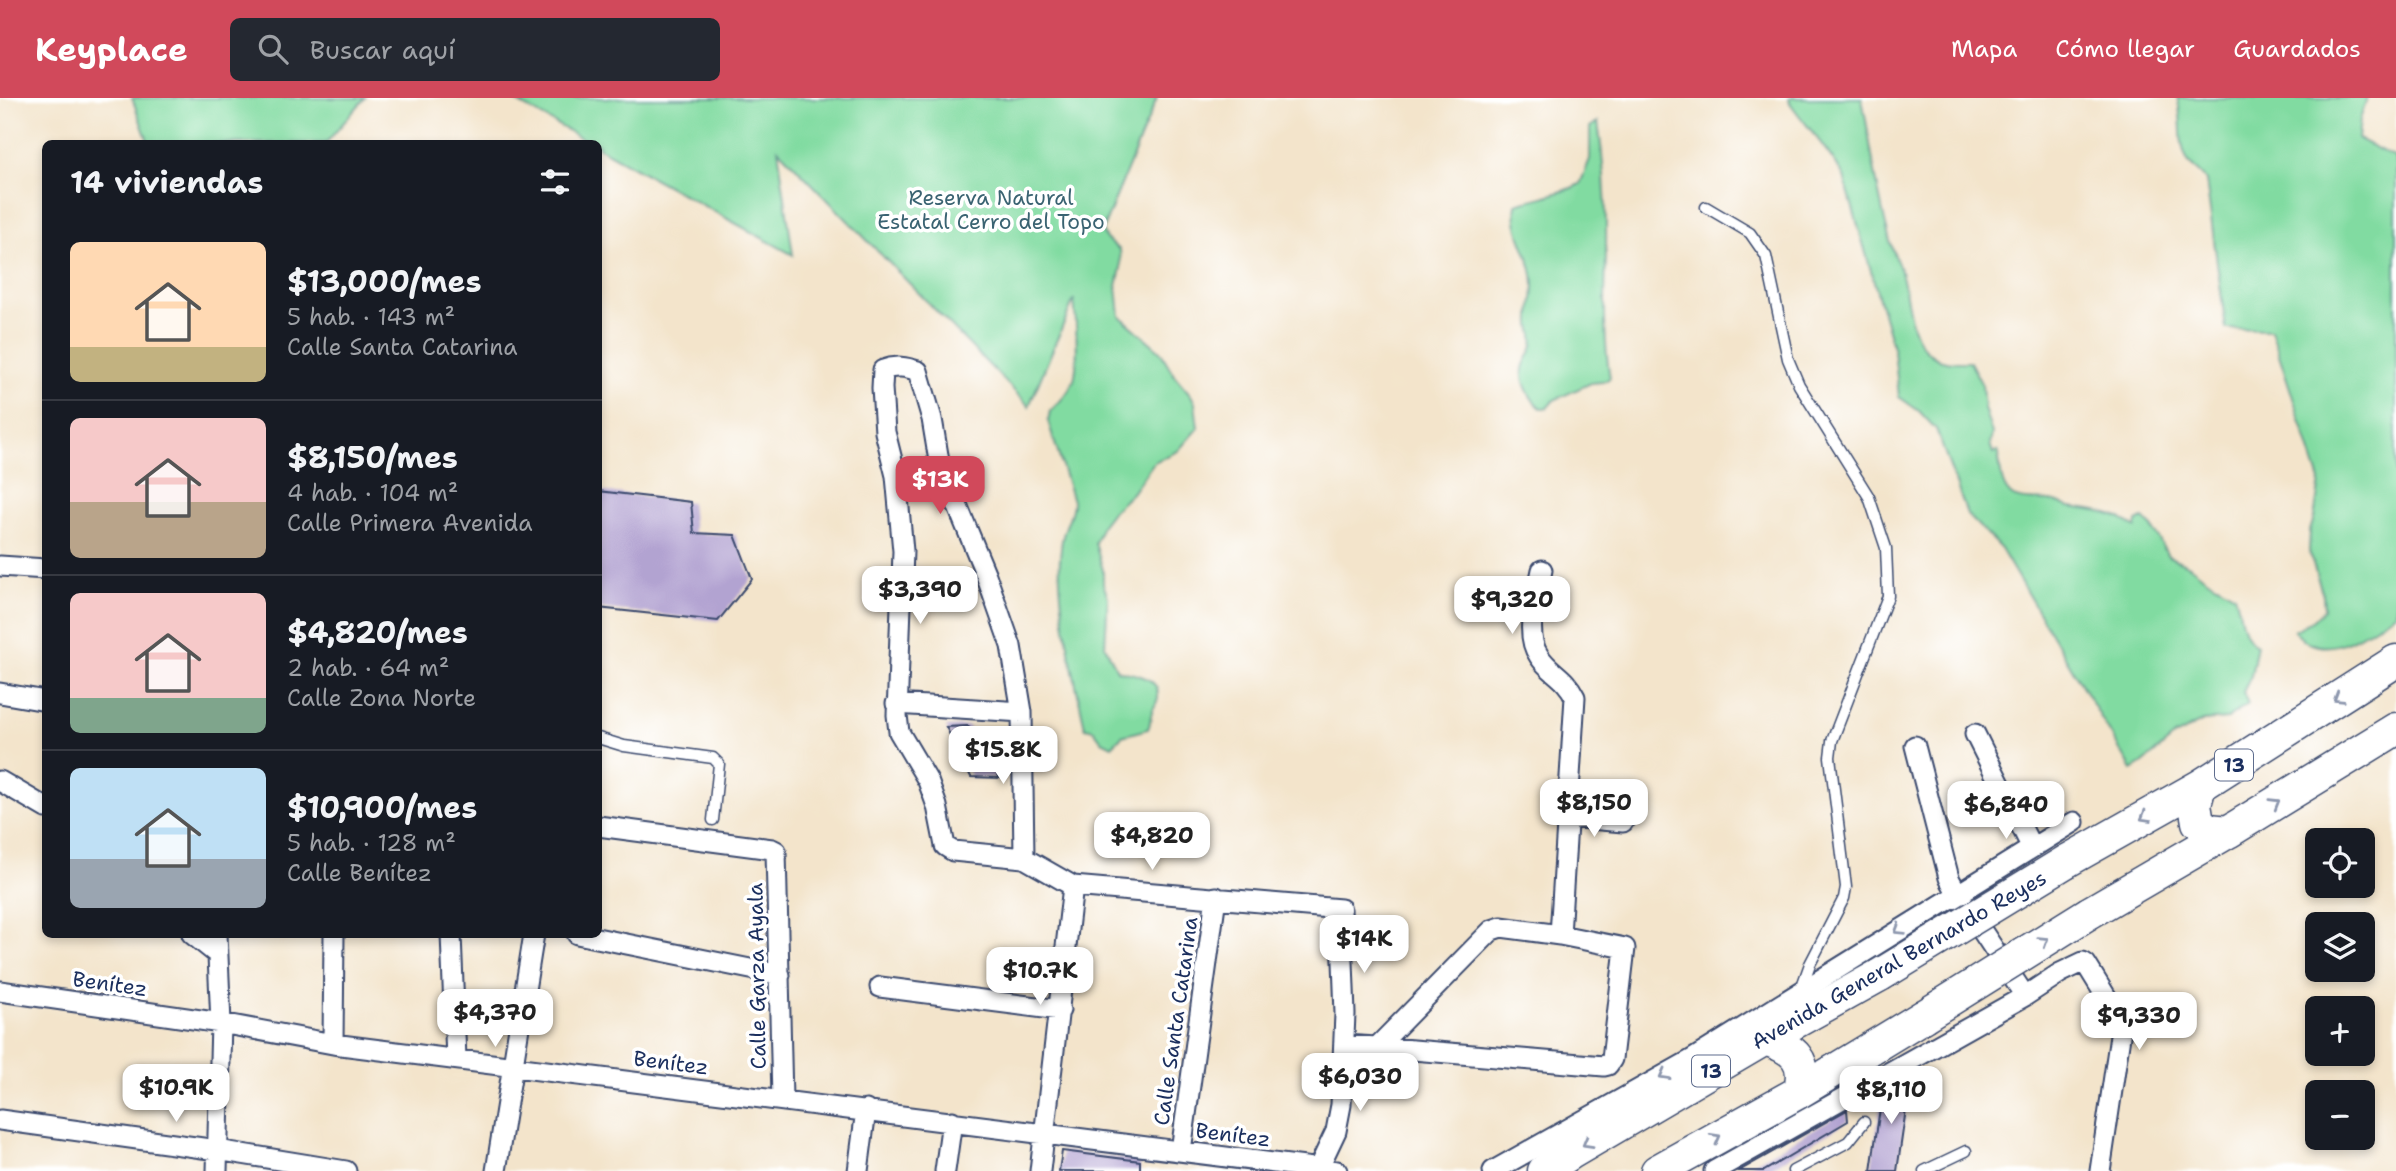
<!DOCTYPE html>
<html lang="es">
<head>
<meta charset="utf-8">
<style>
  :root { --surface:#171b24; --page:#242831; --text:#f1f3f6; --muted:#9ea1a6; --line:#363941; --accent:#d1495b }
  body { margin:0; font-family:"Shantell Sans",sans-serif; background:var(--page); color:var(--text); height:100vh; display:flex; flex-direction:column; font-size:26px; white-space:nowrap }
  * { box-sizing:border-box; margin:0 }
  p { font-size:23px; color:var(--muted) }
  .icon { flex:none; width:38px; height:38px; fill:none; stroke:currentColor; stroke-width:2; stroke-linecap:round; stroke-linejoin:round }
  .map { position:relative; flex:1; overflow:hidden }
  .details { position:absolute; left:42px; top:42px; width:560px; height:798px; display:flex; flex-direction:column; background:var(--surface); border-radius:10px; box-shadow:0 4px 10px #0003 }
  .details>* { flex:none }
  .buttons { position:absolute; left:2305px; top:730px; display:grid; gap:14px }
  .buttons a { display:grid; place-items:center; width:70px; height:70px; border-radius:10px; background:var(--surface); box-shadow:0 4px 10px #0003; font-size:35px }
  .price { position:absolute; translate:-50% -60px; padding:0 16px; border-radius:14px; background:#fff; color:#222; font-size:23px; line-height:46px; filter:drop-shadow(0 2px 4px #0008) }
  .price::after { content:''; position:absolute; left:50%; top:42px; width:21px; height:16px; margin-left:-10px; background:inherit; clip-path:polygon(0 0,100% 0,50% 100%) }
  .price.current { background:var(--accent); color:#fff }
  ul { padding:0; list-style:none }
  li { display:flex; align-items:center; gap:21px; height:175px; padding:0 28px }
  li+li { border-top:2px solid var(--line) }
  li span { display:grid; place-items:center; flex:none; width:196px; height:140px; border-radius:10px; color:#555 }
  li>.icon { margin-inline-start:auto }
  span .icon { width:84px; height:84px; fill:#fffc; stroke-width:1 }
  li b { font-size:30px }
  h2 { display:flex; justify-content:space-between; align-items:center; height:84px; padding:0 28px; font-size:30px }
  header { display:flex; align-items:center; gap:42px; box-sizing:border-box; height:98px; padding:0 35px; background:var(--accent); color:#fff }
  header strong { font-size:33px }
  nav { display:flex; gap:38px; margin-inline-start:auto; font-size:24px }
  .search { width:490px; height:63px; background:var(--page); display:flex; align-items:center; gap:18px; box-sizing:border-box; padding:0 24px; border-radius:10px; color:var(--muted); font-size:26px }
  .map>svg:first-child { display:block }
  .green { fill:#81dba1; stroke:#4e8580; stroke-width:2 }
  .building { fill:#b2a3d1 }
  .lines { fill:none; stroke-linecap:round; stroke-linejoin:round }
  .lane-casing { stroke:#3b4a6e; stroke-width:13 }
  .street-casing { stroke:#3b4a6e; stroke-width:23 }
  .primary-casing { stroke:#3b4a6e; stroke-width:35 }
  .lane { stroke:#fff; stroke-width:10 }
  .street { stroke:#fff; stroke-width:19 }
  .primary { stroke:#fff; stroke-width:32 }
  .primary-bridge-casing { stroke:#3b4a6e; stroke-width:35; stroke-linecap:butt }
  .primary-bridge { stroke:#fff; stroke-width:32 }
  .oneway { stroke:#8d97ae }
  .labels { text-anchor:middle; stroke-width:7; stroke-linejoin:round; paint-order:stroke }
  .shield { fill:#fff; stroke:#5f6d8e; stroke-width:2 }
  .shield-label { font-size:19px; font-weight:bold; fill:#1b2f5e }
  .park-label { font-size:21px; fill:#3a6372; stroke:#fff }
  .street-label { font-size:21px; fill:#1b2f5e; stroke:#fff }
</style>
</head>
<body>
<header>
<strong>Keyplace</strong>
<div class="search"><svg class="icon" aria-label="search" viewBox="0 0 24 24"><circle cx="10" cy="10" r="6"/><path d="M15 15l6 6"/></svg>Buscar aquí</div>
<nav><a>Mapa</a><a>Cómo llegar</a><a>Guardados</a></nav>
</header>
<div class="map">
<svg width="2396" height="1073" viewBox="0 0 2396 1073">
  <rect width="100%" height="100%" fill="#fff"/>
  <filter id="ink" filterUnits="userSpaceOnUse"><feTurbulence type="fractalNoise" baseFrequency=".0143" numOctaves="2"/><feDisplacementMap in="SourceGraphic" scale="14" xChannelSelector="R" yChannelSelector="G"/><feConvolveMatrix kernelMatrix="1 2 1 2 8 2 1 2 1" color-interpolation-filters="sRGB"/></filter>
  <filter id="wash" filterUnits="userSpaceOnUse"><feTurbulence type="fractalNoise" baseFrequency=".00686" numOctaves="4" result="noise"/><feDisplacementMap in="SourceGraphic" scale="28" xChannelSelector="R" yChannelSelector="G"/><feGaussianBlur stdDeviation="1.57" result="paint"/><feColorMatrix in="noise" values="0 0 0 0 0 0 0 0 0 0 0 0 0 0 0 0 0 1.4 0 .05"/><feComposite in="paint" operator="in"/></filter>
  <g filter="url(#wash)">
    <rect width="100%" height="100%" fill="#f3e4cb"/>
    <path class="green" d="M132 0H365L326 45 149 46Z
      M510 0H1157L1102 133 1106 141 1120 152 1121 170 1117 188 1120 218 1160 253 1174 277 1191 297 1195 305 1198 330 1178 353 1154 364 1132 395 1112 414 1102 427 1095 445 1103 472V486L1108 499 1105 548 1117 572C1130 576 1159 577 1158 598 1158 604 1154 608 1152 614 1150 619 1151 625 1148 631L1122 638 1112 648 1102 643 1094 632 1085 630C1075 579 1057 511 1060 459 1061 452 1061 445 1063 438 1066 424 1073 417 1073 403L1048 323 1050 313C1059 305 1070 293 1074 282 1079 264 1076 221 1074 201L1029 308 778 51 793 157 599 50 598 46 590 45Z
      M1789 0H1862C1871 48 1877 97 1890 143 1893 154 1898 164 1901 174 1909 200 1907 235 1929 255 1940 265 1955 264 1970 264L1982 287 1984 310 1992 336 1990 346 1993 355 1997 353C2002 368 1998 387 2012 398 2019 404 2041 402 2049 403 2057 403 2063 408 2070 409 2094 412 2117 415 2136 430L2137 424 2143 421 2152 429 2168 458 2190 468 2205 480 2235 497C2241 513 2240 539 2257 547L2251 578 2243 594 2248 606 2227 621 2203 623 2175 638 2142 666 2132 672 2001 451 1967 416 1936 331 1919 313 1899 299 1894 253 1844 79C1829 53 1808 30 1790 5Z
      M2177 0H2367L2360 21 2358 41 2396 60V515C2364 534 2326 569 2294 533L2313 522 2324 511 2323 497 2309 453 2310 433 2314 420 2320 383 2271 232 2226 231 2206 83C2201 73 2190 69 2187 62 2177 41 2184 23 2177 0Z
      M1598 24C1603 59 1606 93 1606 128 1607 179 1601 229 1610 280L1603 284 1591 285 1554 302 1547 310H1541C1530 302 1519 281 1524 267 1526 261 1531 255 1533 248 1535 241 1532 234 1531 227 1530 214 1534 201 1534 189 1535 159 1511 137 1516 106 1538 99 1559 97 1580 86L1590 61V29Z"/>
    <g id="blocks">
      <path class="building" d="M598 393 691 404 694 435 735 437 752 481 718 523 598 510Z
        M968 628 1000 680 971 679 946 629Z
        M1911 976 1897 1073H1871L1882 996 1880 994Z
        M1847 1012 1848 1023 1764 1073H1739Z
        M1062 1053 1140 1063V1073H1059Z"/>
    </g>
  </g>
  <g filter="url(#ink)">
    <use href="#blocks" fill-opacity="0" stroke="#3b4a6e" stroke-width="2"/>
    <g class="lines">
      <defs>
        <path id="lane" d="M1706 109 1750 135 1766 158 1788 261 1799 287 1869 399 1886 450 1888 498 1832 643 1830 659 1846 789 1844 800 1810 866 1801 891
          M598 640 624 648 713 660 719 666 713 722
          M1793 1073 1848 1044 1864 1024
          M1924 1073 1966 1053"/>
        <path id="street" d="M0 468 46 471
          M1542 472C1537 498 1523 535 1539 558 1550 575 1565 578 1575 599L1560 837
          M0 595 46 603
          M896 606 1022 614
          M1975 636 2032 750
          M1915 648 1949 780 1957 795 2025 898
          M0 683 46 710
          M1568 719 1623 724
          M598 728 772 751 776 753 782 1001
          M1024 760 1022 614 1011 548 986 477 939 363 932 321 918 273C906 269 896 267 883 272L882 290 885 334 896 378 903 453 897 617 899 634 928 683 937 708 945 748 953 753 1024 760 1073 788 1341 811 1345 916 1341 1007 1336 1033 1317 1073
          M192 836 217 856
          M451 836 456 961
          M577 836 780 877
          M880 889 1060 912
          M0 893 221 925 333 946 1337 1073
          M333 946 334 836
          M1344 947 1377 949 1604 968 1608 967 1612 961 1625 850 1560 837 1501 829 1492 832 1377 949
          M0 1022 217 1052 346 1073
          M1181 1053 1216 799
          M217 1073 221 925 217 836
          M496 1073 534 836
          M858 1073 866 1012
          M945 1073 952 1023
          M1040 1073 1073 788
          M1493 1073 1691 962 2074 724
          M1714 1073 2025 898 2060 875 2083 864 2086 866 2118 918 2121 931 2100 1073"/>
        <path id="primary" d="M2200 688 2195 706 2198 724 2209 732 2228 734
          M2067 763 2200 688 2396 563
          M2089 815 2228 734 2396 631
          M1765 941C1793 950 1809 962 1799 994
          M1544 1073 1571 1055 1765 941 1880 877
          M1657 1073 1799 994 1924 918"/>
      </defs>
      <use href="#lane" class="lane-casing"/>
      <use href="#street" class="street-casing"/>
      <use href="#primary" class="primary-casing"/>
      <use href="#lane" class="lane"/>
      <use href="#street" class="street"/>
      <use href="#primary" class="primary"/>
      <defs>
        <path id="primary-bridge" d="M1880 877 2067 763
          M1924 918 2089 815"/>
      </defs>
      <use href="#primary-bridge" class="primary-bridge-casing"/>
      <use href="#primary-bridge" class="primary-bridge"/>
    </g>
    <defs><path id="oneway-chevron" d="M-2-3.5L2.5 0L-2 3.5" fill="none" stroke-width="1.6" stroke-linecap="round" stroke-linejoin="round" transform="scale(1.75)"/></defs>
    <g class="oneway">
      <use href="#oneway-chevron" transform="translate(2338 600) rotate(148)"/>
      <use href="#oneway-chevron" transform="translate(2275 705) rotate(-31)"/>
      <use href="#oneway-chevron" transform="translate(2145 719) rotate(150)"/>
      <use href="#oneway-chevron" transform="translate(1899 832) rotate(148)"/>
      <use href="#oneway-chevron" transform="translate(2044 843) rotate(-32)"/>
      <use href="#oneway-chevron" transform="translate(1664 977) rotate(151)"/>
      <use href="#oneway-chevron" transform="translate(1716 1040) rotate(-29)"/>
      <use href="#oneway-chevron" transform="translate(1587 1045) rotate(150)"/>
    </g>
  </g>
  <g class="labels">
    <g class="shield">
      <rect x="2215" y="651.5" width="38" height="31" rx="5"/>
      <rect x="1692" y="957.5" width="38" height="31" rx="5"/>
    </g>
    <g class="shield-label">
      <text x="2234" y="674">13</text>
      <text x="1711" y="980">13</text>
    </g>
    <g class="park-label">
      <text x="991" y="107">Reserva Natural<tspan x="991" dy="24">Estatal Cerro del Topo</tspan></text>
    </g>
    <g class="street-label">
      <text transform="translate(1899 862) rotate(-30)" y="7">Avenida General Bernardo Reyes</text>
      <text transform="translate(757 878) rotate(-91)" y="7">Calle Garza Ayala</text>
      <text transform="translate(110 886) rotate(8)" y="7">Benítez</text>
      <text transform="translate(1176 923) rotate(-82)" y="7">Calle Santa Catarina</text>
      <text transform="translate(671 965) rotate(7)" y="7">Benítez</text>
      <text transform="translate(1233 1037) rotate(7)" y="7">Benítez</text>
    </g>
  </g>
</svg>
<div class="buttons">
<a><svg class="icon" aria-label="locate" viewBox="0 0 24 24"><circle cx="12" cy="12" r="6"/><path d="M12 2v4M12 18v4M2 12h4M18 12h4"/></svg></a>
<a><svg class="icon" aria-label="layers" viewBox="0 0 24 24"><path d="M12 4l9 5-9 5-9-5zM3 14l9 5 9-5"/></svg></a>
<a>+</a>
<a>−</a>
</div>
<b class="price current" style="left:940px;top:418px">$13K</b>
<b class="price" style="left:920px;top:528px">$3,390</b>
<b class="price" style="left:1512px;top:538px">$9,320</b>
<b class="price" style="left:1003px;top:688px">$15.8K</b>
<b class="price" style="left:1594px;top:741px">$8,150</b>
<b class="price" style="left:2006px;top:743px">$6,840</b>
<b class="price" style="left:1152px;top:774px">$4,820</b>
<b class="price" style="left:1364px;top:877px">$14K</b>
<b class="price" style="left:1040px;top:909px">$10.7K</b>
<b class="price" style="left:495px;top:951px">$4,370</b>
<b class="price" style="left:2139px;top:954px">$9,330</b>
<b class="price" style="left:1360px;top:1015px">$6,030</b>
<b class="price" style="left:176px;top:1026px">$10.9K</b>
<b class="price" style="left:1891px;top:1028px">$8,110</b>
<section class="details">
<h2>14 viviendas<svg class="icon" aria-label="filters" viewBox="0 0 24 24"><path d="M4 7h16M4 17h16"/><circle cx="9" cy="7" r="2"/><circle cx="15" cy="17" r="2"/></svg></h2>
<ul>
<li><span style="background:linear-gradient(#ffd9b3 75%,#c2b280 0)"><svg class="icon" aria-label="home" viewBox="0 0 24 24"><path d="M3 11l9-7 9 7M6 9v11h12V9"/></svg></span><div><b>$13,000/mes</b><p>5 hab. · 143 m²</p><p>Calle Santa Catarina</p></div></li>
<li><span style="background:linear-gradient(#f6c9c9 60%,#b9a48a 0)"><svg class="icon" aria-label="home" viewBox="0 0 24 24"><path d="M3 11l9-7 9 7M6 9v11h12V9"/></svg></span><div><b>$8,150/mes</b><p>4 hab. · 104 m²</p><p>Calle Primera Avenida</p></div></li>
<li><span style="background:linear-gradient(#f6c9c9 75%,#7fa58c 0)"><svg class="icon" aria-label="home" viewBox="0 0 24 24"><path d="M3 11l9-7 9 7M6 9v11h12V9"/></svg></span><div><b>$4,820/mes</b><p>2 hab. · 64 m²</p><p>Calle Zona Norte</p></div></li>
<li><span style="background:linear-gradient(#bfe0f5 65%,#9aa5b1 0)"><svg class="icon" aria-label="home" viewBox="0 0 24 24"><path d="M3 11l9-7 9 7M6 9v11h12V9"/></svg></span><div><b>$10,900/mes</b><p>5 hab. · 128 m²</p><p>Calle Benítez</p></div></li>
</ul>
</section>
</div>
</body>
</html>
